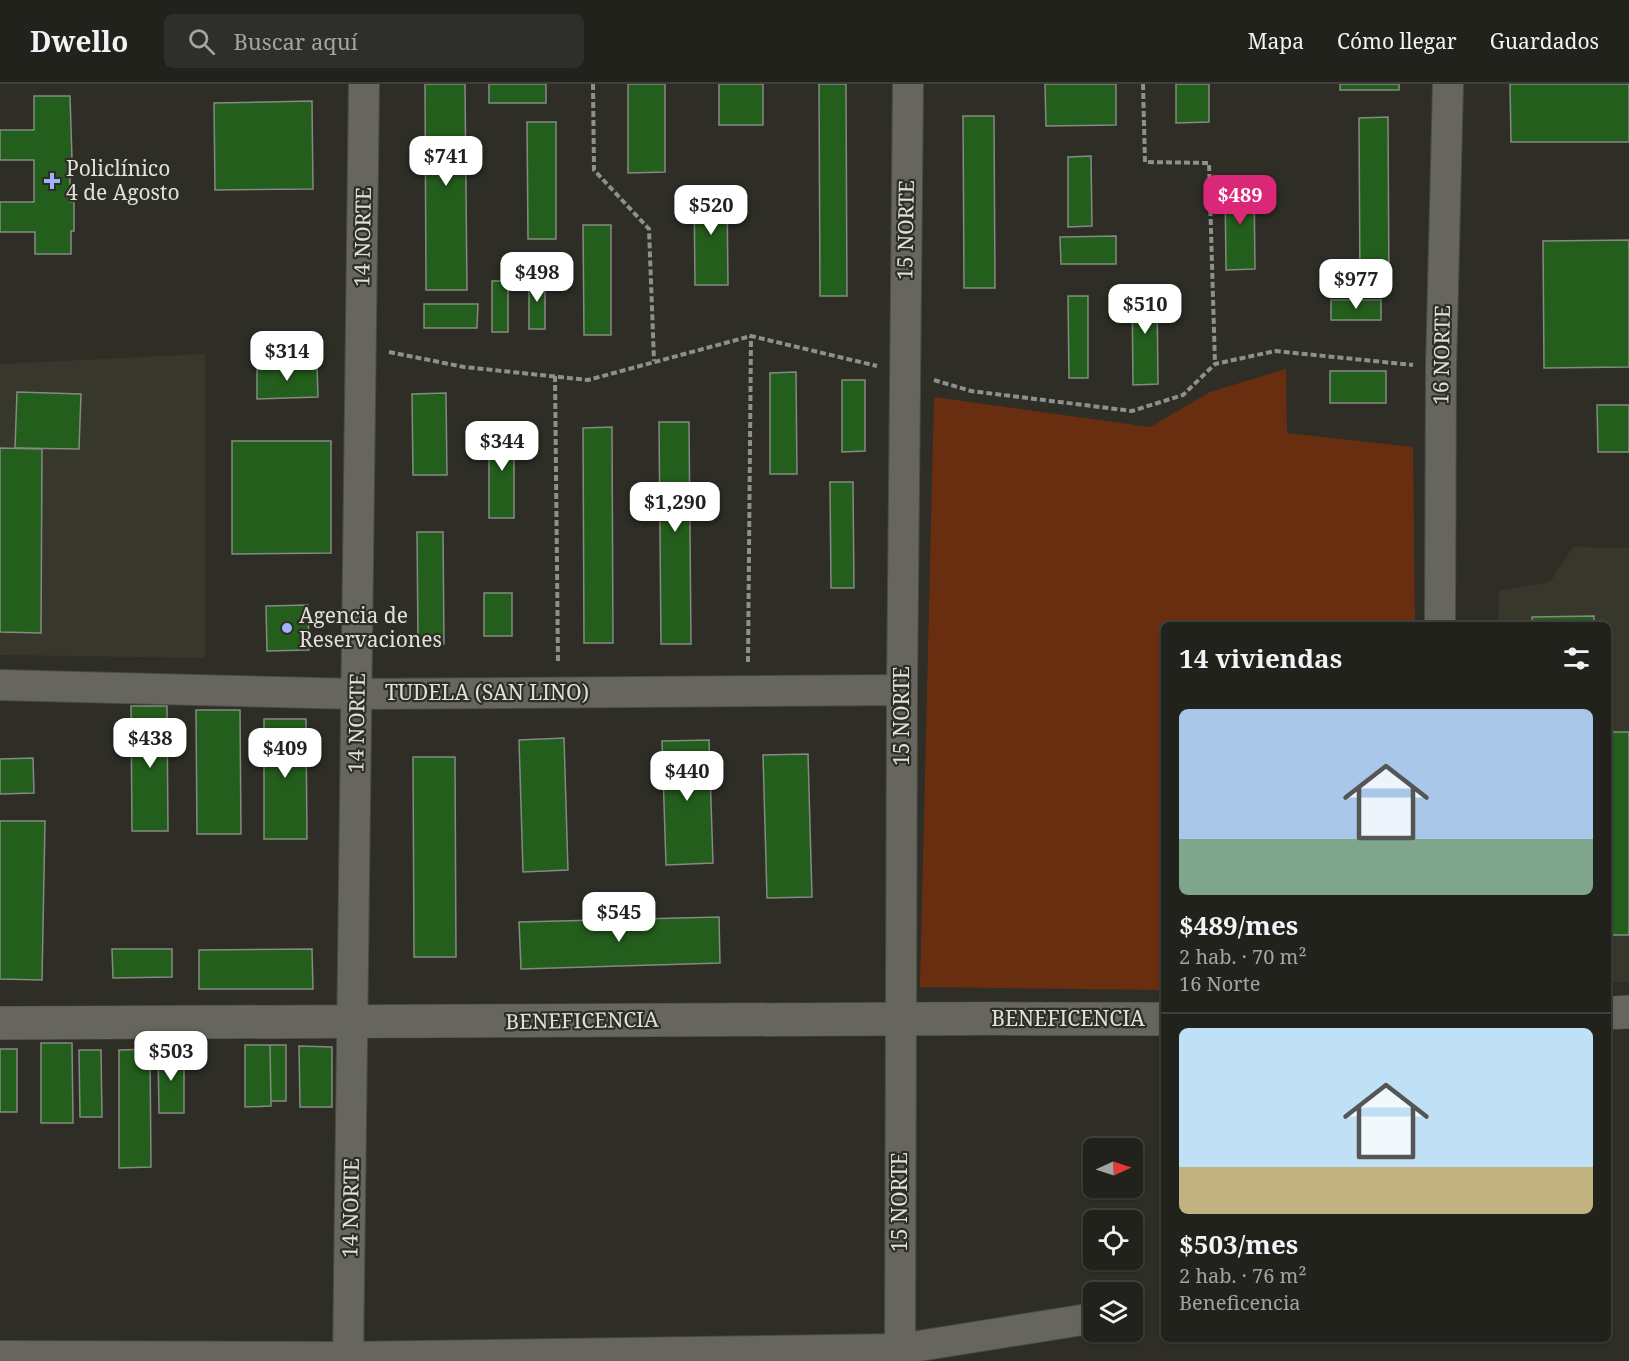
<!DOCTYPE html>
<html lang="es">
<head>
<meta charset="utf-8">
<style>
  :root { --surface:#22221d; --page:#2e2f2a; --text:#f1f3f6; --muted:#a2a4a4; --line:#3f3f3b; --accent:#db2777 }
  body { margin:0; font-family:"Noto Serif",serif; background:var(--page); color:var(--text); height:100vh; display:flex; flex-direction:column; font-size:22px; white-space:nowrap }
  * { box-sizing:border-box; margin:0 }
  p { font-size:20px; color:var(--muted) }
  .icon { flex:none; width:33px; height:33px; fill:none; stroke:currentColor; stroke-width:2; stroke-linecap:round; stroke-linejoin:round }
  .map { position:relative; flex:1; overflow:hidden }
  .side { position:absolute; left:1161px; top:538px; width:450px; height:720px; display:flex; flex-direction:column; background:var(--surface); border-radius:9px; box-shadow:0 2px 4px #0004,0 0 0 2px var(--line) }
  .side>* { flex:none }
  .needle { width:39px; rotate:87deg }
  .tools { position:absolute; left:1083px; top:1054px; display:grid; gap:12px }
  .tools a { display:grid; place-items:center; width:60px; height:60px; border-radius:9px; background:var(--surface); box-shadow:0 2px 4px #0004,0 0 0 2px var(--line); font-size:30px }
  .price { position:absolute; translate:-50% -51px; padding:0 14px; border-radius:12px; background:#fff; color:#222; font-size:20px; line-height:39px; filter:drop-shadow(0 2px 3px #0008) }
  .price::after { content:''; position:absolute; left:50%; top:36px; width:18px; height:14px; margin-left:-9px; background:inherit; clip-path:polygon(0 0,100% 0,50% 100%) }
  .price.current { background:var(--accent); color:#fff }
  ul { padding:0; list-style:none }
  li { display:grid; align-content:center; gap:12px; height:318px; padding:0 18px }
  li+li { border-top:2px solid var(--line) }
  li span { display:grid; place-items:center; height:186px; border-radius:9px; color:#555 }
  li>.icon { margin-inline-start:auto }
  span .icon { width:108px; height:108px; fill:#fffc; stroke-width:1 }
  li b { font-size:26px }
  h2 { display:flex; justify-content:space-between; align-items:center; height:72px; padding:0 18px; font-size:26px }
  header { display:flex; align-items:center; gap:36px; box-sizing:border-box; height:84px; padding:0 30px; background:var(--surface); border-bottom:2px solid var(--line) }
  header strong { font-size:28px }
  nav { display:flex; gap:33px; margin-inline-start:auto; font-size:21px }
  .search { width:420px; height:54px; background:var(--page); display:flex; align-items:center; gap:15px; box-sizing:border-box; padding:0 21px; border-radius:9px; color:var(--muted); font-size:22px }
  .map>svg:first-child { display:block }
  .built { fill:#37372b }
  .green { fill:#692e10 }
  .building { fill:#245e1c; stroke:#848a83; stroke-width:1.5 }
  .lines { fill:none; stroke-linecap:round; stroke-linejoin:round }
  .street-casing { stroke:#4b4b45; stroke-width:32 }
  .secondary-casing { stroke:#4b4b45; stroke-width:34 }
  .path { stroke:#8f908a; stroke-width:4; stroke-dasharray:6 3; stroke-linecap:butt }
  .street { stroke:#66665e; stroke-width:30 }
  .secondary { stroke:#66665e; stroke-width:33 }
  .poi-dot { fill:#9db4fd; stroke:#2e2e27; stroke-width:2 }
  .labels { text-anchor:middle; stroke-width:4.5; stroke-linejoin:round; paint-order:stroke }
  .poi-label { font-size:21px; fill:#e0e1dc; stroke:#2e2e27; text-anchor:start }
  .street-label { font-size:21px; fill:#e0e1dc; stroke:#2e2e27 }
</style>
</head>
<body>
<header>
<strong>Dwello</strong>
<div class="search"><svg class="icon" aria-label="search" viewBox="0 0 24 24"><circle cx="10" cy="10" r="6"/><path d="M15 15l6 6"/></svg>Buscar aquí</div>
<nav><a>Mapa</a><a>Cómo llegar</a><a>Guardados</a></nav>
</header>
<div class="map">
<svg width="1629" height="1277" viewBox="0 0 1629 1277">
  <rect width="100%" height="100%" fill="#2e2e27"/>
  <path class="built" d="M205 270V574L0 571V280Z
    M1573 463 1629 464V898H1608V542H1498L1499 507 1550 498Z"/>
  <path class="green" d="M1286 285 1287 349 1413 363 1415 541 1164 542V906L920 903 934 313 1150 343 1210 308Z"/>
  <path class="building" d="M425 0H465L467 206H426Z
    M489 0H546V19H489Z
    M628 0H665V88L628 89Z
    M719 0H763V41H719Z
    M819 0H846L847 212H820Z
    M1045 0H1116V41L1046 42Z
    M1176 0H1209V38L1176 39Z
    M1340 0H1399V6H1340Z
    M1510 0H1629V58H1511Z
    M34 12H70L72 76H70V118H74V147H71V170H35V148H0V118H34V76H0V46H34Z
    M312 17 313 105 215 106 214 19Z
    M963 32H994L995 204H964Z
    M1388 33 1389 207H1360L1359 34Z
    M527 38H556V155H528Z
    M1091 72 1092 142 1068 143V73Z
    M1225 99H1254L1255 185 1226 186Z
    M694 104H727L728 201H695Z
    M583 141H611V251H584Z
    M1116 152V180H1061L1060 153Z
    M1629 156V283L1544 284 1543 157Z
    M529 193H545V245H529Z
    M492 197H508V248H492Z
    M1132 202H1157L1158 300 1133 301Z
    M1068 212H1088V294H1069Z
    M1331 216H1381V236H1331Z
    M424 220H478L477 244H424Z
    M317 281 318 313 257 315V282Z
    M1330 287H1386V319H1330Z
    M796 288 797 390H770V289Z
    M842 296H865V367L842 368Z
    M17 308 81 310 79 365 15 364Z
    M446 309 447 391H413L412 310Z
    M1597 321H1629V368H1598Z
    M659 338H689L691 560H661Z
    M489 342H514V434H489Z
    M612 343 613 559H584L583 344Z
    M232 357H331V469L232 470Z
    M0 364 42 365 41 549 0 548Z
    M830 398H853L854 504H831Z
    M417 448H443L444 560H418Z
    M484 509H512V552H484Z
    M308 521 309 566 267 567 266 522Z
    M1594 532V542H1532V533Z
    M131 622H167L168 747H132Z
    M196 626H240L241 750H197Z
    M264 635H306L307 755H264Z
    M1608 648H1629V851H1611Z
    M564 654 568 786 523 788 519 656Z
    M709 656 713 779 666 781 662 657Z
    M808 670 812 813 767 814 763 671Z
    M413 673H455L456 873H414Z
    M33 674 34 709 0 710V675Z
    M0 737H45L42 896 0 895Z
    M719 833 720 879 521 885 519 838Z
    M112 865H172V893L113 894Z
    M312 865 313 905H199V866Z
    M41 959H72L73 1039H41Z
    M245 961H270L271 1022 245 1023Z
    M270 961H286V1017H271Z
    M299 962 332 963V1023H300Z
    M0 965H17V1028H0Z
    M150 965 151 1083 119 1084V966Z
    M79 966H101L102 1033H80Z
    M158 967H184V1029H159Z"/>
  <g class="lines">
    <defs>
      <path id="street" d="M1440 542 1441 284 1448 0
        M0 601 357 610 902 606
        M900 1265 902 606 908 0
        M0 1272 348 1273 900 1265 1094 1234
        M348 1277 364 0"/>
      <path id="secondary" d="M1608 929 1629 928
        M0 939C388 939 776 933 1164 935"/>
    </defs>
    <use href="#street" class="street-casing"/>
    <use href="#secondary" class="secondary-casing"/>
    <path class="path" d="M593 0 594 86 649 145 654 277
      M1143 0 1145 78 1209 79 1215 280
      M389 268 464 283 588 296 751 252 877 282
      M555 292 558 580
      M934 296 971 307 1132 327 1183 311 1215 280 1275 267 1413 281
      M748 578 751 252"/>
    <use href="#street" class="street"/>
    <use href="#secondary" class="secondary"/>
  </g>
  <g class="poi-dot">
    <path d="M49 88h6v6h6v6h-6v6h-6v-6h-6v-6h6z"/>
    <circle cx="287" cy="544" r="6"/>
  </g>
  <g class="labels">
    <g class="poi-label">
      <text x="66" y="92">Policlínico<tspan x="66" dy="24">4 de Agosto</tspan></text>
      <text x="299" y="539">Agencia de<tspan x="299" dy="24">Reservaciones</tspan></text>
    </g>
    <g class="street-label">
      <text transform="translate(906 146) rotate(-89)" y="7">15 NORTE</text>
      <text transform="translate(363 153) rotate(-89)" y="7">14 NORTE</text>
      <text transform="translate(1442 271) rotate(-89)" y="7">16 NORTE</text>
      <text x="487" y="616">TUDELA (SAN LINO)</text>
      <text transform="translate(902 632) rotate(-90)" y="7">15 NORTE</text>
      <text transform="translate(357 639) rotate(-89)" y="7">14 NORTE</text>
      <text x="1068" y="942">BENEFICENCIA</text>
      <text transform="translate(582 937) rotate(-1)" y="7">BENEFICENCIA</text>
      <text transform="translate(900 1118) rotate(-90)" y="7">15 NORTE</text>
      <text transform="translate(351 1124) rotate(-89)" y="7">14 NORTE</text>
    </g>
  </g>
</svg>
<div class="tools">
<a><svg class="needle" viewBox="-14 -14 28 28"><path d="M0-13l5 13h-10z" fill="#e53935"/><path d="M0 13l5-13h-10z" fill="#a2a4a4"/></svg></a>
<a><svg class="icon" aria-label="locate" viewBox="0 0 24 24"><circle cx="12" cy="12" r="6"/><path d="M12 2v4M12 18v4M2 12h4M18 12h4"/></svg></a>
<a><svg class="icon" aria-label="layers" viewBox="0 0 24 24"><path d="M12 4l9 5-9 5-9-5zM3 14l9 5 9-5"/></svg></a>
</div>
<b class="price" style="left:446px;top:103px">$741</b>
<b class="price current" style="left:1240px;top:142px">$489</b>
<b class="price" style="left:711px;top:152px">$520</b>
<b class="price" style="left:537px;top:219px">$498</b>
<b class="price" style="left:1356px;top:226px">$977</b>
<b class="price" style="left:1145px;top:251px">$510</b>
<b class="price" style="left:287px;top:298px">$314</b>
<b class="price" style="left:502px;top:388px">$344</b>
<b class="price" style="left:675px;top:449px">$1,290</b>
<b class="price" style="left:150px;top:685px">$438</b>
<b class="price" style="left:285px;top:695px">$409</b>
<b class="price" style="left:687px;top:718px">$440</b>
<b class="price" style="left:619px;top:859px">$545</b>
<b class="price" style="left:171px;top:998px">$503</b>
<section class="side">
<h2>14 viviendas<svg class="icon" aria-label="filters" viewBox="0 0 24 24"><path d="M4 7h16M4 17h16"/><circle cx="9" cy="7" r="2"/><circle cx="15" cy="17" r="2"/></svg></h2>
<ul>
<li><span style="background:linear-gradient(#a9c7e8 70%,#7fa58c 0)"><svg class="icon" aria-label="home" viewBox="0 0 24 24"><path d="M3 11l9-7 9 7M6 9v11h12V9"/></svg></span><div><b>$489/mes</b><p>2 hab. · 70 m²</p><p>16 Norte</p></div></li>
<li><span style="background:linear-gradient(#bfe0f5 75%,#c2b280 0)"><svg class="icon" aria-label="home" viewBox="0 0 24 24"><path d="M3 11l9-7 9 7M6 9v11h12V9"/></svg></span><div><b>$503/mes</b><p>2 hab. · 76 m²</p><p>Beneficencia</p></div></li>
</ul>
</section>
</div>
</body>
</html>
